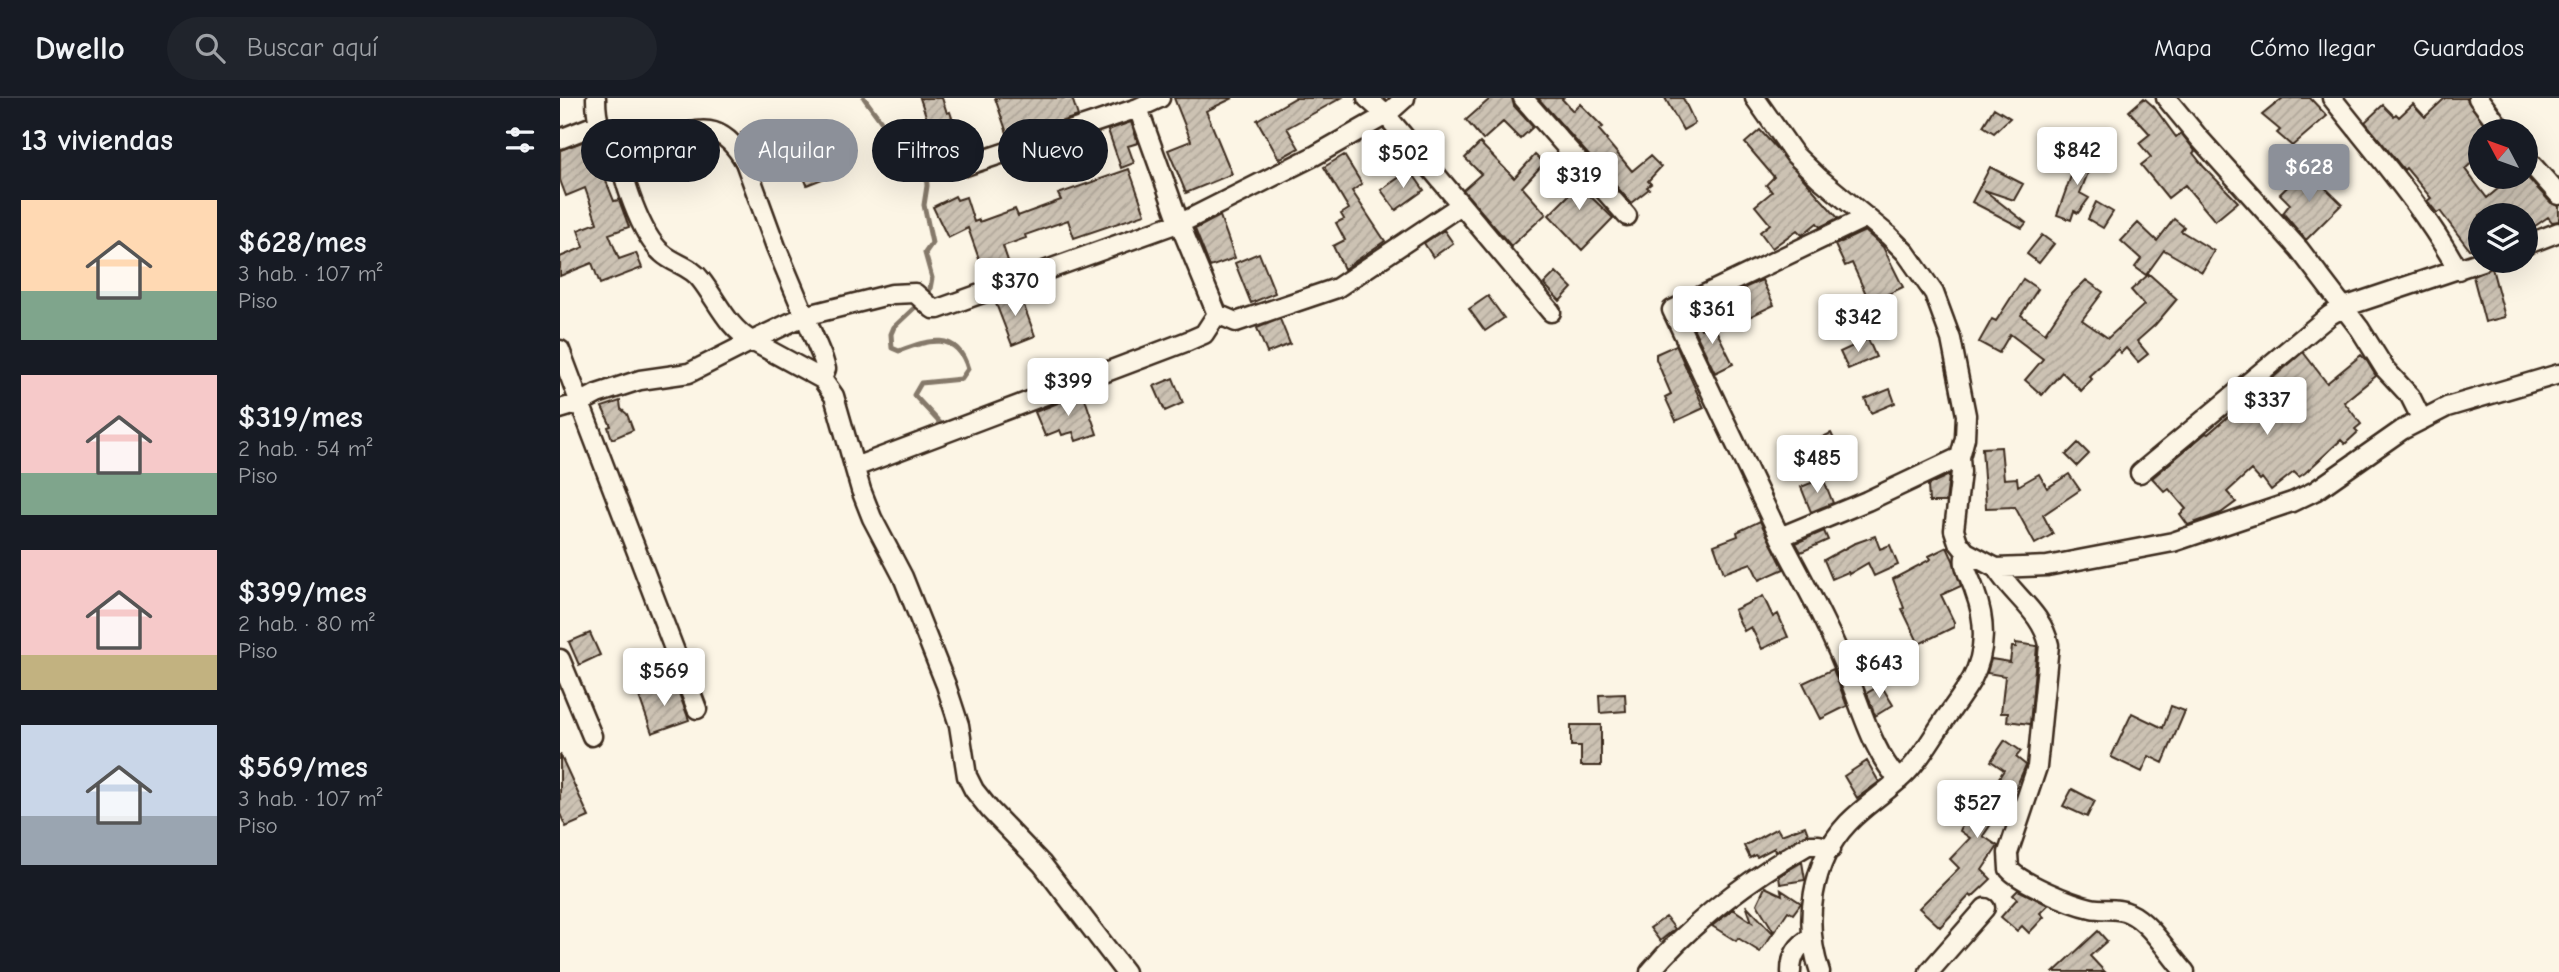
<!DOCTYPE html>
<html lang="es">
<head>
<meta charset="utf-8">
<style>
  :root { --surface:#171b24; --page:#20242c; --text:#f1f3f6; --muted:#9ea1a6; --line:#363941; --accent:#8c9099 }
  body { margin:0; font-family:"Comic Neue",sans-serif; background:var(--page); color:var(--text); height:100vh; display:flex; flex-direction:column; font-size:26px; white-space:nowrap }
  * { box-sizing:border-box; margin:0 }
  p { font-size:23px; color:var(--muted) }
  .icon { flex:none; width:38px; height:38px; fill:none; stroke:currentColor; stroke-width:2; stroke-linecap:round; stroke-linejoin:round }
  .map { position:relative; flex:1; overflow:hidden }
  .side { display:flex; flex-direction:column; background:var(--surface); width:560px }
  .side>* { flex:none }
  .banner { position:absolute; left:21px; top:21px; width:665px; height:63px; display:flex; gap:14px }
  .needle { width:46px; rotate:311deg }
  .fabs { position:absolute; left:1908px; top:21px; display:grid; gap:14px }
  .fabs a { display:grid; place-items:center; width:70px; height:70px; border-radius:50%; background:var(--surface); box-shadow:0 7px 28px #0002; font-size:35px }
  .price { position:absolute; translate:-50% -60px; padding:0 16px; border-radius:7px; background:#fff; color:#222; font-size:23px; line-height:46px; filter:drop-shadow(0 2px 4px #0008) }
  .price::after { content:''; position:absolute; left:50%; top:42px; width:21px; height:16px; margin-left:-10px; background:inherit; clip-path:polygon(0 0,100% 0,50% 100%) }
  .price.current { background:var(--accent); color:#fff }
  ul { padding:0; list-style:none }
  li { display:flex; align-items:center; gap:21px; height:175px; padding:0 21px }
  li span { display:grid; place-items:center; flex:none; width:196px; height:140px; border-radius:0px; color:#555 }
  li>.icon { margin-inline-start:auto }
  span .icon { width:84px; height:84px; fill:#fffc; stroke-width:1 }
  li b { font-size:30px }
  h2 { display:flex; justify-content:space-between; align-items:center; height:84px; padding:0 21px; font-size:30px }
  .chip { padding:0 24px; border-radius:32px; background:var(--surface); box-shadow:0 7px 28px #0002; font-size:24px; line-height:63px }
  .chip.current { background:var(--accent); color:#fff }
  header { display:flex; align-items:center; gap:42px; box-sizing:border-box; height:98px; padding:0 35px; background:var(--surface); border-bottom:2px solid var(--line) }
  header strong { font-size:33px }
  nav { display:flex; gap:38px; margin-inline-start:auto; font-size:24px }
  .search { width:490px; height:63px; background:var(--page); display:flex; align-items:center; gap:18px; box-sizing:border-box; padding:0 24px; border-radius:38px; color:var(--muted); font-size:26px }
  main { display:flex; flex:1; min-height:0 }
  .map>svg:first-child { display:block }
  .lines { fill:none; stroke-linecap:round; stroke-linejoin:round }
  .stream { stroke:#85796b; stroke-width:5 }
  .building { fill:url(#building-hatch); stroke:#3b2a1e; stroke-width:2 }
  .minor-casing { stroke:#3b2a1e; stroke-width:23 }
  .minor { stroke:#fcf5e5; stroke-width:18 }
</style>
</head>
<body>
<header>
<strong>Dwello</strong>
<div class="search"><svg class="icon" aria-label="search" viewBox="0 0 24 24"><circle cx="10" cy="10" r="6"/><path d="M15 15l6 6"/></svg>Buscar aquí</div>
<nav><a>Mapa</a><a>Cómo llegar</a><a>Guardados</a></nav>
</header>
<main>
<section class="side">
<h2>13 viviendas<svg class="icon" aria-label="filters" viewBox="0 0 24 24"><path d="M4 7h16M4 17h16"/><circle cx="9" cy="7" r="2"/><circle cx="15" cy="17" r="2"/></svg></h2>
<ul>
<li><span style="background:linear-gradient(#ffd9b3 65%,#7fa58c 0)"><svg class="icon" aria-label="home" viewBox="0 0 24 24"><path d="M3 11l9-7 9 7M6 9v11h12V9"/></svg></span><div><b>$628/mes</b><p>3 hab. · 107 m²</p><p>Piso</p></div></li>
<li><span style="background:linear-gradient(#f6c9c9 70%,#7fa58c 0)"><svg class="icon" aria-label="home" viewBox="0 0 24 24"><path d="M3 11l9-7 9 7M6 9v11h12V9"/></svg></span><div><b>$319/mes</b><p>2 hab. · 54 m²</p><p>Piso</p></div></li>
<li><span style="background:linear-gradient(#f6c9c9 75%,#c2b280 0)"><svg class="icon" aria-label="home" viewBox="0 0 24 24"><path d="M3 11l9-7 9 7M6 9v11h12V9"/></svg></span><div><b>$399/mes</b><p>2 hab. · 80 m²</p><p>Piso</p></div></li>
<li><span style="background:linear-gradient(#c9d6e8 65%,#9aa5b1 0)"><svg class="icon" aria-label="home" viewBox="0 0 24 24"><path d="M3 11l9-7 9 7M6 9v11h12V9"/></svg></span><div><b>$569/mes</b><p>3 hab. · 107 m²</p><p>Piso</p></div></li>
</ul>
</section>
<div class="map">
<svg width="1999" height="874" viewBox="0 0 1999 874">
  <defs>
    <pattern id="building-hatch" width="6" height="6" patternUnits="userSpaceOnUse" patternTransform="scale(1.75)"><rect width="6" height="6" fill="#ccc2b3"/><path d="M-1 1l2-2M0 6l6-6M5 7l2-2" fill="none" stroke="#b0a79a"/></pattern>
  </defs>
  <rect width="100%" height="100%" fill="#fcf5e5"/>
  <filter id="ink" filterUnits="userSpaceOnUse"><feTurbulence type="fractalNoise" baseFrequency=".0143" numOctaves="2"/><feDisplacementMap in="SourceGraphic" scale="14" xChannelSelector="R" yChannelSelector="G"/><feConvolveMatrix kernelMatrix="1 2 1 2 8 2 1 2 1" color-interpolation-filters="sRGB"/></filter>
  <g filter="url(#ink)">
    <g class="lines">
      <path class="stream" d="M304 0 326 30 351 49 366 71 367 88 364 107 372 145 365 155 372 180 369 196 334 229 331 236 332 250 339 253C368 242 397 232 408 271L401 281 361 285 354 297 382 327"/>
    </g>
    <path class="building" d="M360 0H382L387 15 390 14 400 43 377 51Z
      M435 0H512L518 18 449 41Z
      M614 0H673L646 13 672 76 626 95 608 52 631 43Z
      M735 0H781L727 30 739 50 719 61 697 22Z
      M931 0H952L954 8 973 29 960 41 943 24 923 42 906 22Z
      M978 0H1003L1002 1 1013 13 1020 6 1043 29 1039 32 1047 41 1046 42 1072 73 1090 58 1101 69 1088 83 1091 86 1087 89 1089 91 1071 105Z
      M1105 0H1123L1135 25 1123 32Z
      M1584 0 1594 9 1616 39 1621 35 1635 53 1633 55 1644 69 1678 104 1655 123 1625 87 1608 100 1581 67 1591 59 1579 45 1590 36 1569 13Z
      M1723 0H1750L1767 18 1732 48 1717 35 1720 32 1702 17Z
      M1885 0H1906L1929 33H1920V57L1905 71 1927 100 1952 79H1967L1991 105 1999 108V123L1992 124 1988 119 1965 135V117H1920V152L1909 151 1880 113 1877 115 1869 105 1867 103 1871 100 1846 70 1844 72 1805 24 1823 7 1834 18 1836 16 1839 19 1853 6 1865 19Z
      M1434 10 1450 20 1434 35 1423 28Z
      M571 24 578 45 568 48 574 65 561 70 548 32Z
      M206 25 213 38 188 49 181 35Z
      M1200 32 1278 120 1260 129 1257 125 1242 137 1237 132 1212 150 1200 134 1210 126 1195 108 1212 94 1206 87 1214 79 1185 45Z
      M33 40 39 53 35 55 54 103 59 102 69 129 49 136 59 161 76 155 82 170 40 186 32 165 0 178V159L24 149 18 132 37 125 25 90 6 98 0 82V52Z
      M920 45 954 80 975 57 984 65 962 89 986 116 951 148 903 92 921 76 905 60Z
      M262 47 275 76 247 87 235 58Z
      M1525 50 1536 55 1520 95 1529 100 1518 115 1514 113 1511 122 1497 117 1511 78 1513 79Z
      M346 52 350 65 321 76 316 64Z
      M784 57 802 86 792 93 825 143 784 171 773 148 785 142 776 125 784 121 781 116 789 111 764 69Z
      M1007 67 1028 91 1026 94 1053 120 1022 152 989 117 1013 93 997 78Z
      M1430 69 1463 86 1454 102 1424 92 1466 125 1462 130 1412 104Z
      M569 71 585 116 514 140 508 122 465 137 466 140 443 148 449 166 424 175 408 130 388 140 373 109 395 98 397 102 406 99 414 124 419 122V124L455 111 458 118 501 102 498 96Z
      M1746 71 1782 106 1746 142 1723 115 1730 106 1720 96Z
      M850 72 864 92 836 112 821 92Z
      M1536 104 1553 114 1543 130 1528 121Z
      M660 118 675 160 650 169 635 131Z
      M1614 121 1624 129 1621 133 1654 153 1642 174 1604 152 1586 177 1575 169 1581 161 1561 143 1578 125 1597 143Z
      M884 132 893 145 873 159 864 145Z
      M1305 133 1323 149 1343 189 1310 205 1292 165 1285 168 1275 147Z
      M1482 137 1494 146 1479 165 1467 156Z
      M699 155 715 195 691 205 675 165Z
      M1932 170 1945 219 1925 224 1913 178Z
      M996 174 1012 190 1000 203 984 186Z
      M1589 176 1617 201 1595 227 1577 243 1588 256 1578 264 1566 250 1561 255 1558 251 1529 278 1532 281 1521 293 1502 274 1482 297 1465 282 1483 261 1450 236 1439 255 1419 244 1432 221 1436 223 1463 181 1478 191 1461 217 1485 235 1509 199 1526 182 1543 194 1522 222 1548 240 1584 207 1571 192Z
      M1202 182 1214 207 1185 221 1173 195Z
      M459 194 475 238 452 247 435 203Z
      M928 198 944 220 925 233 909 211Z
      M1134 216 1141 231 1153 226 1173 266 1155 275 1128 219Z
      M720 221 730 246 707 255 697 230Z
      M1308 241 1316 259 1288 271 1280 254Z
      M1116 247 1144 310 1116 323 1105 299 1111 296 1096 261V256Z
      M1743 254 1767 285 1801 257 1807 263 1816 278 1784 304 1801 326 1795 331 1798 334 1785 346 1781 342 1745 375 1739 379 1734 374 1711 392 1702 380 1700 382 1691 372 1667 394 1676 404 1661 415 1628 427 1620 416 1626 411 1609 391 1605 394 1592 380 1646 335 1648 336Z
      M613 280 623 305 605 313 594 288Z
      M1330 291 1335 305 1311 315 1305 301Z
      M523 295 537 336 516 343 513 334 502 337 500 332 485 338 475 314Z
      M60 303 61 311 67 316 73 332 52 341 48 329 51 328 42 309Z
      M1271 335 1281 356 1257 368 1246 347Z
      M1518 345 1529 356 1517 368 1506 357Z
      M1441 349 1444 381 1457 380 1458 388 1479 376 1487 390 1509 376 1520 392 1483 417 1493 436 1475 446 1455 409 1426 410 1422 350Z
      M1387 378H1389L1386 404H1369L1368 387Z
      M1263 380 1273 405 1251 414 1241 389Z
      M1200 423 1224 471 1199 482 1191 465 1164 475 1154 447 1178 438 1177 434Z
      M1264 433 1268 442 1241 454 1236 445Z
      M1315 438 1320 451 1330 447 1338 467 1314 478 1308 465 1289 476 1288 474 1272 481 1264 462 1293 446Z
      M1387 449 1393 462 1401 488 1381 497 1394 524V529L1359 546 1342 511 1344 510 1333 481 1371 461 1369 458Z
      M1203 498 1213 519 1218 516 1228 539 1202 551 1191 529 1184 533 1174 512Z
      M30 535 40 557 19 567 9 544Z
      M1456 545 1477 548 1470 626 1447 623 1448 615H1441L1445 578 1427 575 1431 561 1450 564 1452 549H1456Z
      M1273 571 1287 608 1261 621 1243 585Z
      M115 585 129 622 92 635 79 598Z
      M1321 587 1333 607 1315 618 1307 595Z
      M1065 596 1066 613 1040 615 1039 597Z
      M1611 608 1625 613 1603 665 1589 658 1582 674 1551 659 1572 615 1603 630Z
      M1011 627H1041V668H1021V648H1011Z
      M1445 642 1461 653 1456 659 1466 667 1454 694 1456 696 1449 716 1446 721 1438 716 1423 738 1438 748 1422 772 1431 781 1412 799 1410 797 1380 829 1359 810 1399 770 1390 761 1410 740 1400 733 1404 723 1417 704 1421 707 1444 672 1431 663Z
      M0 656 29 719 6 729 0 716Z
      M1307 663 1319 684 1297 700 1284 678Z
      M1512 691 1535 703 1527 719 1503 708Z
      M1245 728 1248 736 1215 754 1214 750 1197 759 1195 757 1190 760 1184 748 1217 730 1221 737Z
      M1242 764 1245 782 1220 786 1219 778Z
      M1205 789 1222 797 1221 792 1241 805 1233 816 1228 813 1214 834 1197 806Z
      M1458 792 1488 807 1480 815 1484 819 1469 835 1462 828 1457 833 1441 819 1457 801 1453 797Z
      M1186 807 1213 835 1200 854 1178 840 1176 843 1152 828 1173 811 1192 824Z
      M1106 819 1115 831 1100 843 1090 830Z
      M1538 833 1547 843 1530 858 1545 874H1494Z"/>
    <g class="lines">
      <defs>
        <path id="minor" d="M36 0C36 23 40 38 60 51 113 54 149 0 185 64L263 35
          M600 0 578 10 619 124 657 216 676 224 777 190 901 107
          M807 0 826 17 991 214
          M963 0 1067 118
          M1195 0 1235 57 1259 80 1328 137 1346 155 1374 195 1391 241 1406 317 1405 340 1400 359 1401 374 1394 432 1398 444 1406 454 1436 470 1487 468 1613 444 1732 404 1755 393 1842 332 1887 309 1999 276
          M1606 0 1640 41 1739 151 1800 231 1825 271 1850 298 1862 322
          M1772 0C1816 56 1864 110 1898 172
          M1918 0 1943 33
          M0 41 38 26
          M60 51C60 77 81 137 102 155 114 166 131 168 141 182 158 204 168 230 192 243L244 218 332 196 355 195 373 211H378L629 121 754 58 826 17 845 0
          M1965 59 1999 97
          M405 68 578 10
          M1965 147 1999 134
          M0 252 20 305 0 311
          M262 281 274 298 301 392 312 420 343 479 386 587 399 627 407 678 414 692 430 712 482 766 565 874
          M295 369 628 243 644 236 657 216
          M1580 375 1770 217 1784 209 1922 163
          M1220 439 1112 212 1307 119
          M1436 470C1453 498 1482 514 1489 547L1477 669 1448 755 1449 771C1461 785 1512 806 1531 810 1544 813 1557 809 1569 815 1590 824 1609 857 1625 874
          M0 561 32 638
          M137 611 20 305 37 296 80 282 129 275 192 243 262 281 266 271 263 261 216 149 185 64
          M1339 682C1313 654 1303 615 1289 580 1271 532 1244 485 1220 439L1307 403 1400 359
          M1090 874C1134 822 1189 781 1248 747H1259L1271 751
          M1231 874C1231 859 1237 847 1251 840
          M1260 874C1243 825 1251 764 1288 725 1306 706 1330 692 1348 673 1363 657 1373 638 1385 621 1394 608 1404 595 1412 581 1426 554 1426 523 1415 494 1411 480 1401 468 1406 454
          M1369 874 1425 810"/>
      </defs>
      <use href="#minor" class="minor-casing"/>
      <use href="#minor" class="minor"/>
    </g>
  </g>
</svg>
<div class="fabs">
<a><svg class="needle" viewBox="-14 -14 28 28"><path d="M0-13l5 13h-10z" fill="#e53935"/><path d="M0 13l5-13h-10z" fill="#9ea1a6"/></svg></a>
<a><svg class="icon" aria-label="layers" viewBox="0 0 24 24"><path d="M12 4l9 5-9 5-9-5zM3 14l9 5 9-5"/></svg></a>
</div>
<b class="price" style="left:1517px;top:89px">$842</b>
<b class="price" style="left:843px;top:92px">$502</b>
<b class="price current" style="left:1749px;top:106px">$628</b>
<b class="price" style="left:1019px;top:114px">$319</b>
<b class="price" style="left:455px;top:220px">$370</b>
<b class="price" style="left:1152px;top:248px">$361</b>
<b class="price" style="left:1298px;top:256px">$342</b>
<b class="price" style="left:508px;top:320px">$399</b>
<b class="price" style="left:1707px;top:339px">$337</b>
<b class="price" style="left:1257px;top:397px">$485</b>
<b class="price" style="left:1319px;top:602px">$643</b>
<b class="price" style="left:104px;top:610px">$569</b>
<b class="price" style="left:1417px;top:742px">$527</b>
<div class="banner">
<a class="chip">Comprar</a>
<a class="chip current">Alquilar</a>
<a class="chip">Filtros</a>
<a class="chip">Nuevo</a>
</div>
</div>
</main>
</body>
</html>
